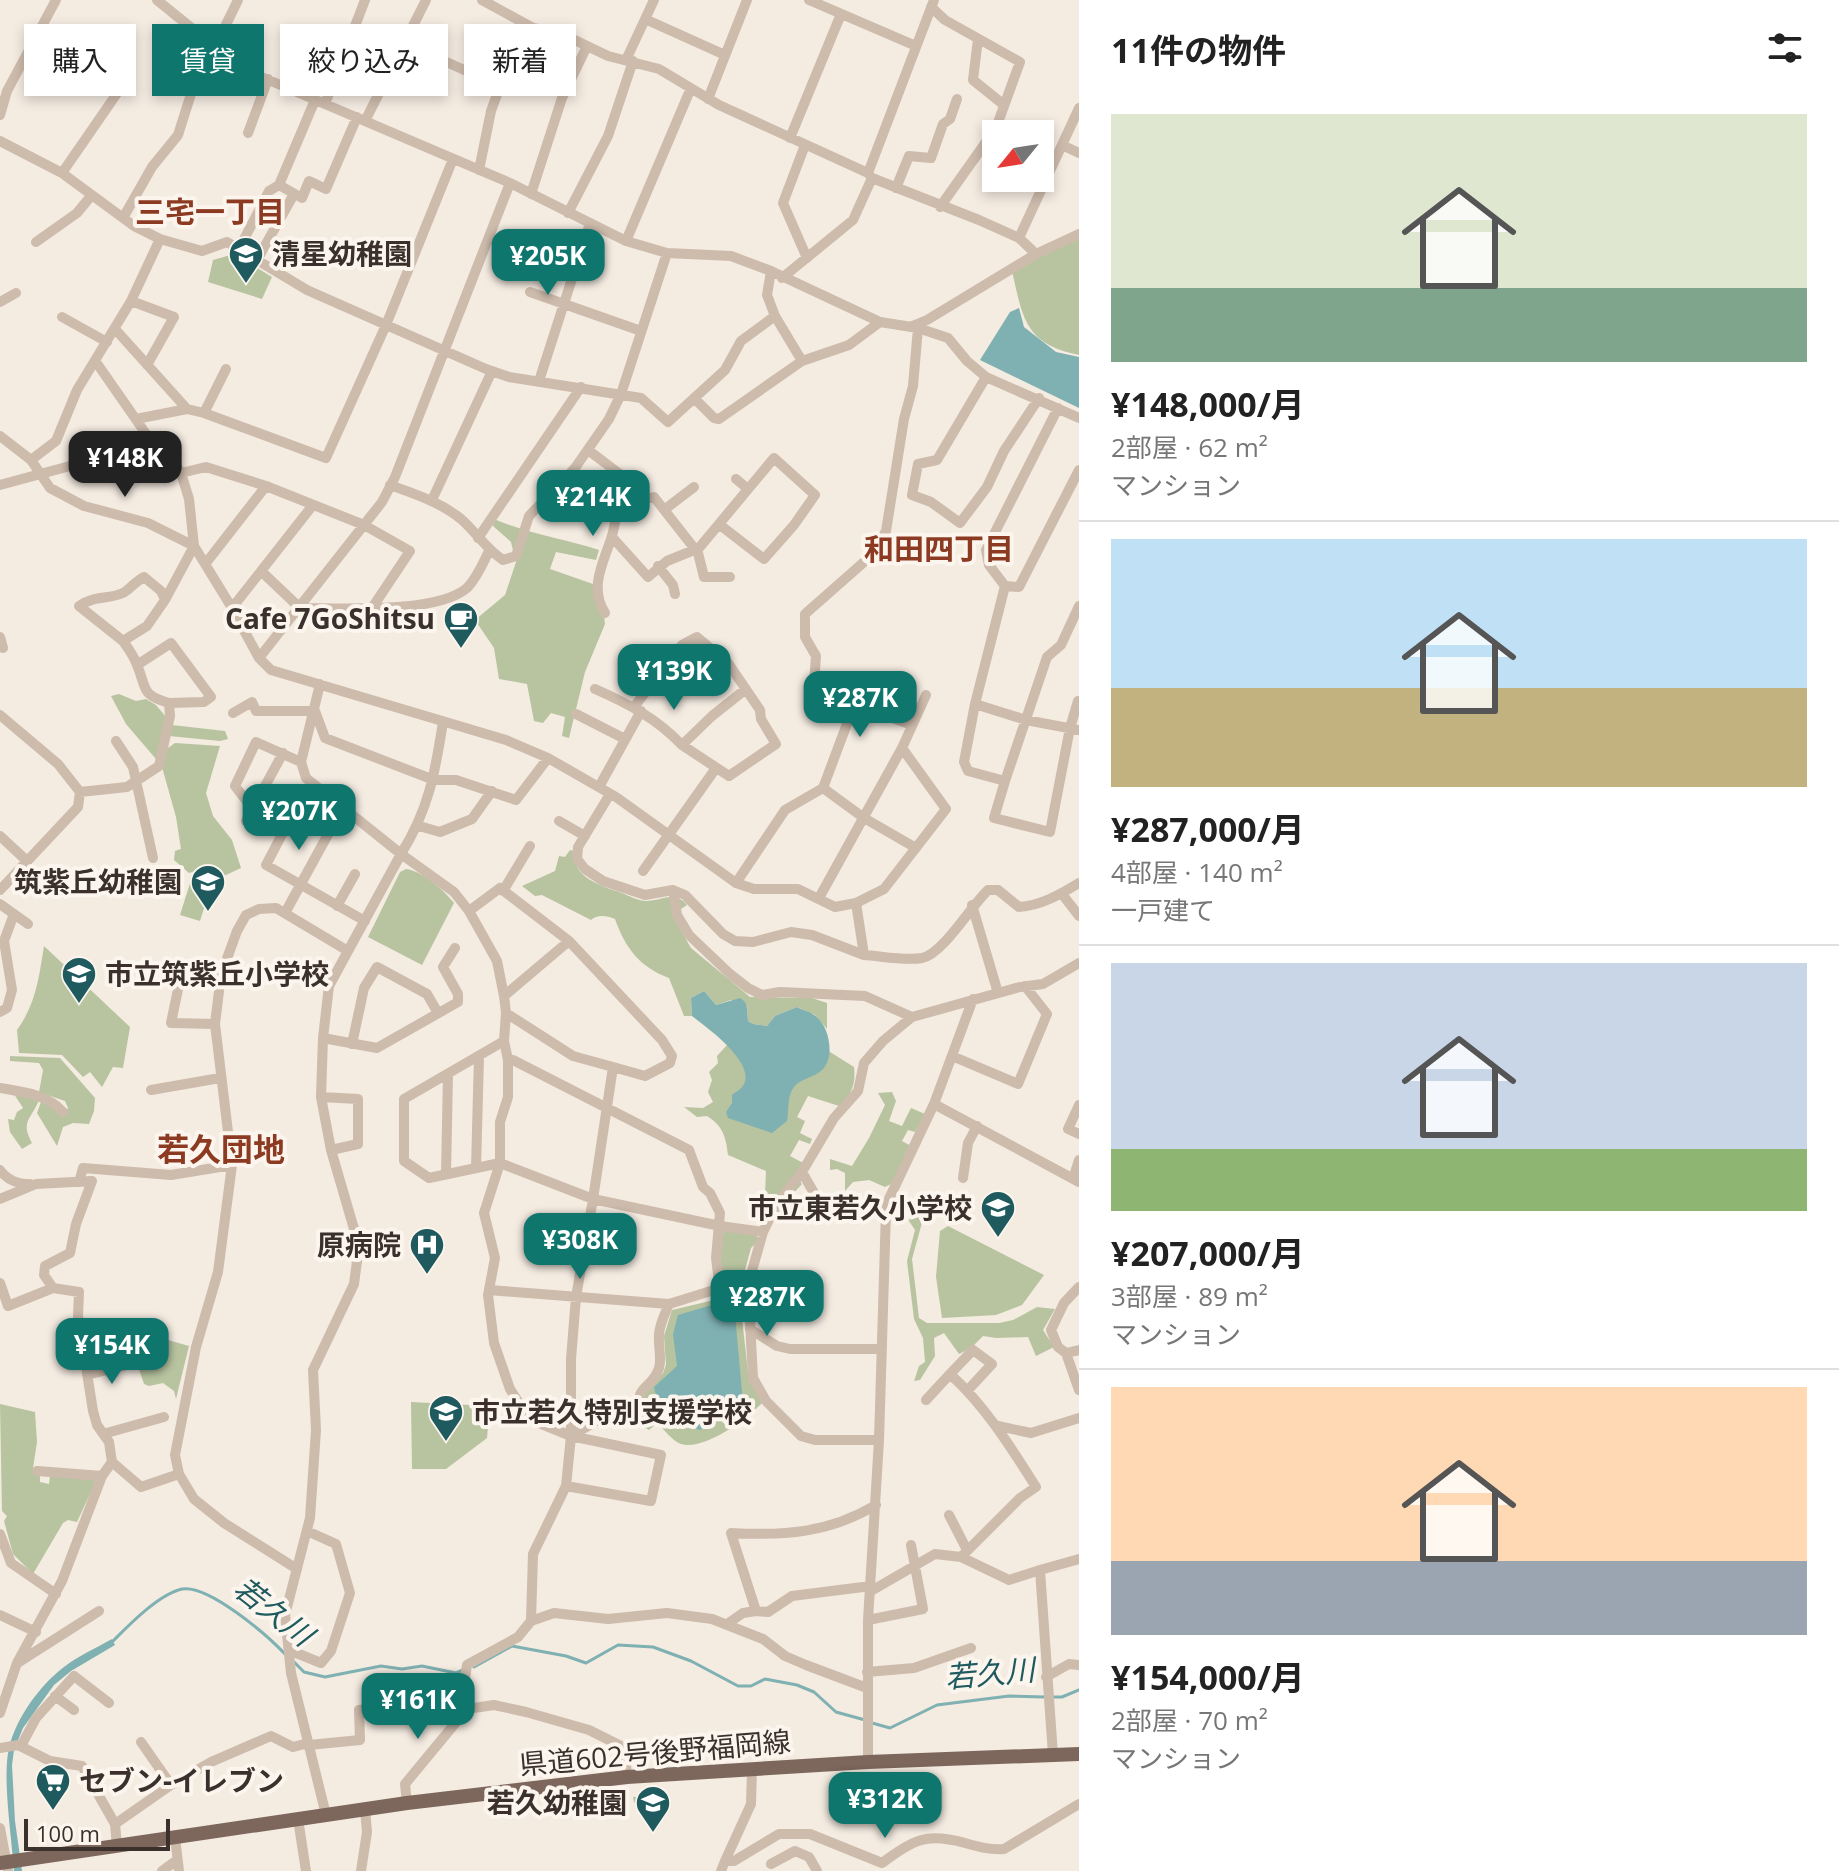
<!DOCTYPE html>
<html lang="ja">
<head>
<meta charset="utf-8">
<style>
  :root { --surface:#fff; --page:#f6f6f6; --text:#222; --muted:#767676; --line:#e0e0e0; --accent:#0f766e }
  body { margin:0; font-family:"Open Sans","Noto Sans JP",sans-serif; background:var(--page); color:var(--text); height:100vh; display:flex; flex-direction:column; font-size:30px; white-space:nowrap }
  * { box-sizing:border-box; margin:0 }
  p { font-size:26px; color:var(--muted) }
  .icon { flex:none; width:44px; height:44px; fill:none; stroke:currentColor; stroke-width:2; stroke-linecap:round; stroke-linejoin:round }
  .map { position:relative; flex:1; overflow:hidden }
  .panel { display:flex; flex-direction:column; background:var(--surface); width:760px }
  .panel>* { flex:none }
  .guide { position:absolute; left:24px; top:24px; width:760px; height:72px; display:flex; gap:16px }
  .needle { width:52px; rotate:240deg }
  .fabs { position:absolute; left:982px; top:120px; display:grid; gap:16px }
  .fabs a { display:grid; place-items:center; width:72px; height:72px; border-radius:0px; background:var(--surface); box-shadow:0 4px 12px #0003; font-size:40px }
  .scale { position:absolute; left:24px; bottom:20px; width:146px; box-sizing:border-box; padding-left:8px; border:4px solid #3b302b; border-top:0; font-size:22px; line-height:28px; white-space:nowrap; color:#3b302b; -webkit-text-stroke:6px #fbf5ee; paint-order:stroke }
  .price { position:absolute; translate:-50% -68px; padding:0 18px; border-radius:16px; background:var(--accent); color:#fff; font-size:26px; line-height:52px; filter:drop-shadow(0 2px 4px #0008) }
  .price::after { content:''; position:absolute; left:50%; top:48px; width:24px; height:18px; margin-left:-12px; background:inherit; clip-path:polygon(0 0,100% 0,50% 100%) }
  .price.current { background:#222; color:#fff }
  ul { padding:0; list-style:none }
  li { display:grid; align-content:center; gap:16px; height:424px; padding:0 32px }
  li+li { border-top:2px solid var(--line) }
  li span { display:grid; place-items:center; height:248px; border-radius:0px; color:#555 }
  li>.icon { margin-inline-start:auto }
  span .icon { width:144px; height:144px; fill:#fffc; stroke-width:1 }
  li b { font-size:34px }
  h2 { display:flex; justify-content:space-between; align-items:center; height:96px; padding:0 32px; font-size:34px }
  .tag { padding:0 28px; border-radius:0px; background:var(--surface); box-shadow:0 4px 12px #0003; font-size:28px; line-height:72px }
  .tag.current { background:var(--accent); color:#fff }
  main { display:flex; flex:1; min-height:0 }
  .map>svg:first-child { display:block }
  .green { fill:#b8c4a0 }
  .water { fill:#7fb0b2 }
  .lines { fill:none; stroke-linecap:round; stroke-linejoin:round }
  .stream { stroke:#7fb0b2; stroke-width:3 }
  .minor { stroke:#cdbbac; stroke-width:10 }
  .major { stroke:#7d675c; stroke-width:14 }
  .labels { text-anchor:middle; stroke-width:8; stroke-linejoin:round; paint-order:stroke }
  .poi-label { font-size:28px; font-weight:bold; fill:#3b302b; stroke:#fbf5ee; text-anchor:end }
  .street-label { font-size:28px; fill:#3b302b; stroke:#fbf5ee }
  .neighbourhood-label { font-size:30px; font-weight:bold; fill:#8c3b22; stroke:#fbf5ee }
  .water-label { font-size:30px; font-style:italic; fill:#1f5a5e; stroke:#fbf5ee }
  .quarter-label { font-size:32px; font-weight:bold; fill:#8c3b22; stroke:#fbf5ee }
</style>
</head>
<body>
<main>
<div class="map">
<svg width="1079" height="1871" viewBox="0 0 1079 1871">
  <rect width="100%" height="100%" fill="#f4ebe1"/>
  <path class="green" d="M1079 238V355C1025 344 1023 319 1012 271Z
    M234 254 272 277 262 299 208 282 213 260Z
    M494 519C528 534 565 539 599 550L596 560 556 552 550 569 593 584 602 598 605 624 585 672 569 738 562 736 565 717 551 713 543 723 534 721 527 684 499 679 494 648 475 620 505 595 516 562 511 542 493 526Z
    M119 694 136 701 146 699 156 705 166 717 156 759 126 724 111 696Z
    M172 725 225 731 228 739 220 741 169 736Z
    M175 743 220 746 206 793 213 816 232 840 241 868 213 881 195 871 189 873 174 860 175 851 181 849 176 817 162 767 168 748Z
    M570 850 574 851C572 878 601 886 622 893 629 896 639 901 646 901 662 901 675 890 687 905L672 915 691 948 750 997 812 998 827 1003V1029L815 1015 797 1007 775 1016 767 1026 753 1024 748 1021 747 1006 731 1000 716 1005 704 991 691 998 692 1016H684L669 978C639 967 625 947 615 919 607 916 598 914 591 920L542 895 535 896 522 886 555 871 559 856 565 857Z
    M406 869C422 871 444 890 454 903L422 965 368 937 400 872Z
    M192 877 202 883 200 896 205 905 200 921 180 915Z
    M44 946 130 1027 123 1068 113 1067 102 1087 90 1072 83 1077 62 1055 19 1053 17 1030C36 1004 39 977 44 946Z
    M727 1045 830 1052 854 1067C856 1084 852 1094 839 1106L808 1096 797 1117 805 1121 800 1133 812 1139 810 1144 799 1140 790 1156 805 1164 795 1175 802 1184 789 1198 783 1216 764 1217 766 1171 728 1155C726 1137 723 1126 707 1116L697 1117 684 1107 703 1108 713 1102 708 1092 712 1080 709 1072 718 1063 717 1056Z
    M10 1056 60 1058 95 1098 94 1111 89 1124 73 1123 63 1127 57 1146 37 1113 41 1102 57 1109 64 1115 68 1108 65 1101 39 1092 43 1070 39 1063 10 1061Z
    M892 1092 896 1101 889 1121 902 1126 911 1108 925 1114 915 1132 908 1130 902 1141 911 1146 891 1184 885 1187 869 1180 853 1182 845 1191V1173L837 1169 830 1170V1159L852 1166 869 1138 885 1105 878 1093Z
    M14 1094 39 1100C31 1120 20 1121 32 1143L22 1149 10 1132 8 1119 14 1120 17 1112 23 1108Z
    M912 1205 926 1208 912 1259 919 1318 927 1323H999L1013 1320 1037 1307 1055 1309 1043 1330 1054 1347 1036 1356 1028 1337 996 1338 983 1336 971 1348 959 1354 944 1333 934 1338 935 1356 920 1380 914 1381 919 1366 925 1362 923 1338 914 1319 907 1261 915 1230 909 1221Z
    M948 1226 1044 1275 1022 1305 996 1315 942 1318 936 1277 940 1231Z
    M724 1230 757 1234V1242L751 1248 739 1292 749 1381 763 1402C747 1419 704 1451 681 1444 672 1441 664 1429 657 1423L649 1430 644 1427 643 1396 663 1373 666 1365 664 1336 672 1310 710 1301 719 1292 717 1258Z
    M161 1338 189 1346 176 1399 174 1391 163 1383 149 1386 144 1384 131 1345Z
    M411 1402 490 1406 487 1438 446 1469H412Z
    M0 1404 35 1412 37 1442 33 1468 40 1475V1482L49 1484 50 1475 93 1477 96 1481 77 1522 68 1520 63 1523 33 1574 13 1554 4 1521 7 1516 2 1511Z
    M657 1796 658 1802 667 1804 664 1819H653L652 1814 634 1802 633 1797Z"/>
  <path class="water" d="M1019 308 1024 327 1056 352 1079 357V408L980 360 1010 312Z
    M704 991 716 1005 740 998C749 1003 747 1011 748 1021L753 1024 767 1026 775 1016 797 1007C802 1010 809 1011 814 1015 829 1024 836 1057 822 1070 812 1079 799 1078 792 1090 787 1099 789 1112 787 1121L772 1133 728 1118 726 1112 732 1103V1095C735 1092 739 1091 742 1087 760 1065 706 1027 692 1016L691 998Z
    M727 1297 734 1303 743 1403 700 1430C683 1425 656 1405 654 1387L677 1366 673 1334 678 1315 722 1302Z
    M112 1639 115 1645 71 1671 54 1685 23 1728 14 1750 12 1765 15 1821 22 1871H14C12 1839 2 1778 9 1748 16 1718 40 1685 64 1667 78 1656 96 1648 112 1639Z"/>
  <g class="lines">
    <path class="stream" d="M113 1641C129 1625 159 1594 182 1589 208 1584 267 1635 285 1654
      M294 1662 304 1672 325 1677 381 1666 402 1669 422 1666 456 1673 463 1670
      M474 1667 512 1646 566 1656 586 1663 618 1645 653 1647 691 1661 738 1686H751L765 1679 797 1685 814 1692 836 1712 865 1720
      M1052 1697H1062L1079 1690
      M872 1723 890 1728 937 1705 1009 1696 1045 1697"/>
    <path class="minor" d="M157 0 215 47 257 75 510 183 626 241 667 253 731 256 771 271 880 322 918 328 948 338 967 361 986 377 1079 418
      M482 0 533 28 560 33 608 56 659 69 719 105 868 173 872 178 853 220 782 278
      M809 0 916 46
      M931 7 945 20 1020 62 996 128 940 207
      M645 19 725 55
      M978 39 973 80 1004 105
      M404 43 500 86 491 111 479 170
      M626 60 654 0
      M708 99 747 0
      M315 100 279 185 302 198 309 181 326 189 357 117
      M325 104 365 0
      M0 115 7 91 56 0
      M365 121 426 0
      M248 133 268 79
      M790 138 841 14
      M0 141 62 173 134 226 160 239 202 251 227 242 307 290 486 369 509 377 641 398 668 422 725 370 741 341 775 316 767 295 771 271
      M805 145 783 203 807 258
      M1064 146 1079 153
      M62 173 129 76
      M868 173 934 0
      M872 178 979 220 1019 238 1036 254
      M896 188 909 156 931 158 943 124 950 119 957 99
      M531 194 562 98 587 46
      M568 213 608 136 633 61
      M123 218 152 167 178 135 197 75 215 47 238 0
      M1019 238 1079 108
      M626 241 691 88
      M36 242 77 213 91 196
      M239 249 269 191 279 185
      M257 260 294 194
      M530 292 641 331
      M131 301 174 317 147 365
      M0 302 16 293
      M775 316 802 361 849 345 880 322
      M62 317 107 342
      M910 327 927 320 1036 254 1079 234
      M115 329 187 409
      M96 362 153 444
      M986 377 937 460 918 464 912 495 931 502 960 523 987 487 1004 451 1039 398
      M539 381 590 223
      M694 398 714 418 719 419 802 361
      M1058 408 986 550 989 565 1005 586 975 704 1026 720 1079 730
      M204 413 226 369
      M136 419 187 409 204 413 326 458 386 325 453 159
      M0 436 31 460 50 488 84 506 148 523 194 546 165 600 147 626 123 641C128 648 134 656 137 665 147 688 140 695 169 703L170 716 159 766 127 787 80 792 58 764 0 715
      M588 450 621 475C617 495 618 519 611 539 603 563 589 588 605 613
      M31 460 56 441 77 390 131 301 160 239
      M181 473 206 467 266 486 364 525 410 551 372 608
      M736 479 748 489
      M0 485 159 442 181 473 189 499 194 546 232 608 259 658 271 670 506 740 548 758 616 797 736 883 754 889H798L835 907 856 903 884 889 946 809 902 748
      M390 485C415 494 440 502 461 519 476 532 486 549 503 560L516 556 529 516 575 468 609 419 621 394 667 253
      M432 500 492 371
      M617 500 625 504 654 497 698 553 704 577H730
      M664 510 694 487
      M612 537 648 577 667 561 699 548 774 458 815 495 794 525 764 559 720 525
      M478 538 581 387
      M206 563 266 486
      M658 566 673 585 675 594
      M261 571 300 608C340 608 437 614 467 588 477 578 483 563 489 551
      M1005 586 1019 587 1079 470
      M232 608 313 505
      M0 637 3 648
      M123 641 79 606C95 595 107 600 123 593 130 589 136 581 144 577L161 591 165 600
      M259 658 382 502 395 477 510 183
      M137 665 171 643 211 697 204 702 169 703
      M320 684 301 762 306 778 401 854 348 951
      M595 689C629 704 656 718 682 745L712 716 746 689
      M855 704 912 725
      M975 704 964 762 968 771 1005 781 994 818 1050 832 1070 728 1078 701
      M634 707 682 645 697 637 728 663 760 710 761 719 776 744 729 776 682 745
      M233 713 252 702 256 711H315L325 738 434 780H456L516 800 548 758
      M576 714 625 739
      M443 722C435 773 429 809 401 854L454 892 469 911
      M116 741 133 767 153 858
      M1005 781 1047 657 1061 645 1079 606
      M599 787 641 711
      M823 788 864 818 916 848
      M610 794 578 847 577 859 585 869 603 881 645 895 673 890 685 895 723 934 735 941 753 942 791 932 812 935 864 955 856 903
      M252 808 235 786 256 742 301 762
      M246 821 283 753
      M289 821 266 865 365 921
      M559 821 585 836
      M419 826 440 832 472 819 492 791
      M0 836 27 861
      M643 871 716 768
      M736 883 785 810 823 788 857 697 814 684 816 656 805 637V614L872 555 886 531 904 419 913 386 918 328
      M0 890 78 807 80 792
      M673 890 677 915 689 935 730 974 748 988 762 995 780 992 865 996 912 1017 1020 987 1043 984 1079 963
      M503 891 530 846
      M1062 894 1079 916
      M819 898 902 748 926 695
      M0 904 28 924
      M972 905 998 993
      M337 906 355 874
      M285 913 343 807
      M569 941 662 1040 672 1056 670 1063 645 1076 613 1067
      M864 955C881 956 904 961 922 958 943 954 971 906 988 890H998L1019 907C1040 906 1061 894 1079 883
      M504 996 497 961 469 911 500 888 569 941 504 996 506 1013
      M0 1012 7 1008 12 990 4 941 14 914
      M215 1024 171 1023 182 970 221 975
      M323 1038 377 1048 458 1002V994L443 967 455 948
      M504 1041 506 1013 573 1056 613 1067 593 1199 720 1226 763 1232
      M352 1044 364 988 377 967 427 994 438 1013
      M952 1056 1018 1084 1047 1014 1025 986
      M0 1088C23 1092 47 1094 63 1112
      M151 1090 220 1078
      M321 1097 358 1099V1144L331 1150
      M934 1104 1079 1182
      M1079 1105 1068 1129 1079 1134
      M500 1163 593 1199 576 1297 571 1359V1436L529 1419 510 1389 494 1343 488 1295 495 1258 484 1213 500 1163V1122L508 1097V1060L504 1041 404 1099V1161L429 1178 500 1163
      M476 1168 479 1056
      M0 1170C7 1180 18 1184 30 1184
      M802 1172 777 1203 763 1232 748 1285 753 1378 766 1401 801 1436 815 1440H879
      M446 1174 448 1074
      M963 1178 968 1143 977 1126
      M1073 1179 1079 1160
      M79 1182 83 1168 171 1175 232 1165
      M0 1199 36 1184 92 1181 76 1224 70 1253 45 1266 44 1275 53 1288
      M886 1211 825 1202 814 1193 802 1172 834 1118 858 1091 864 1063 883 1041 912 1017
      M0 1283 8 1306 53 1288 79 1292 78 1316 93 1411 97 1425 109 1442 112 1462 141 1487 179 1474
      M1079 1287 1064 1303 1051 1330 1058 1347 1066 1353 1079 1390
      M489 1290 669 1304
      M80 1329 101 1323 113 1368
      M750 1329 777 1346 790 1349H882
      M1066 1353 1079 1350
      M950 1374 973 1350 992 1364 968 1390
      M87 1375 127 1365
      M926 1400 950 1374C986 1407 1010 1446 1036 1487L1020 1498 961 1557
      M998 1426 1031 1433 1079 1418
      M103 1434 164 1417
      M37 1471 102 1476
      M566 1486 651 1501 661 1455 571 1436
      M949 1515 967 1550
      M0 1534 11 1563 56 1594
      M297 1569 224 1523 194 1499 179 1474 175 1455 196 1347 218 1272 232 1165 215 1024 221 975 237 931 246 915 259 909 276 908 348 951 329 986 323 1038 321 1097 331 1150 359 1246 354 1284 313 1370 316 1430 310 1518 285 1615 291 1673 326 1815
      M871 1586 792 1596 768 1612 756 1611 731 1533C784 1536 829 1533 876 1505
      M871 1591 935 1554 961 1557 1009 1580 1040 1570
      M0 1615 36 1632
      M868 1620 923 1609 911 1545
      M531 1621 554 1613 608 1619 667 1613 712 1619 763 1639 785 1656 806 1665 867 1688
      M727 1624 743 1613 756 1611
      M289 1650 321 1663 331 1651 350 1593 336 1544 307 1531
      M19 1662 99 1611
      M867 1672 914 1668 971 1648
      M1046 1677 1069 1664 1079 1665
      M55 1696 74 1710
      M467 1709 494 1705 526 1712 589 1730 625 1748 627 1777
      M0 1713 17 1663 62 1581 102 1476 112 1462
      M141 1742 171 1785
      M309 1745 360 1740 359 1710 451 1698 462 1699
      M21 1746 36 1718 74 1676 109 1703
      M0 1748 18 1745 50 1761 82 1766 115 1824 117 1846
      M1053 1755 1040 1570 1079 1559
      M868 1762V1620L879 1440 886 1211 887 1203 934 1104 973 999
      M407 1803 405 1784 467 1709 462 1699 467 1665 518 1637 531 1621 533 1554 566 1486 571 1436 600 1419 636 1418 639 1413C635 1383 652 1390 659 1368 662 1358 658 1346 659 1335 659 1325 665 1314 669 1304L714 1290 719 1282 716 1258 720 1213 710 1193 703 1187 689 1150 513 1060H508
      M298 1819 306 1871
      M115 1824 171 1785 211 1762 271 1736 293 1747 308 1743
      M0 1828 8 1871
      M175 1837 179 1871
      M725 1861 751 1804 752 1770
      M771 1864 795 1851 809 1857 817 1871
      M162 1871 177 1860
      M361 1871 367 1832 365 1809
      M721 1871 725 1861H734L779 1834H810L882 1863C914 1840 925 1832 965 1843 979 1847 990 1850 1004 1849L1079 1804"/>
    <path class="major" d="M0 1863 407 1803 627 1777 868 1762 1079 1754"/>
  </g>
  <defs>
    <symbol id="school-pin" viewBox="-11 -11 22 30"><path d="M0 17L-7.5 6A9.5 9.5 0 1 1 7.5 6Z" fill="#1f5a5e" stroke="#fbf5ee"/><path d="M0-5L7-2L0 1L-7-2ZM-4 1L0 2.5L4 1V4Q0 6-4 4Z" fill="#fff"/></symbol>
    <symbol id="cafe-pin" viewBox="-11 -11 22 30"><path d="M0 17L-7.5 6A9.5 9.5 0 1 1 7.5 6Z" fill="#1f5a5e" stroke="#fbf5ee"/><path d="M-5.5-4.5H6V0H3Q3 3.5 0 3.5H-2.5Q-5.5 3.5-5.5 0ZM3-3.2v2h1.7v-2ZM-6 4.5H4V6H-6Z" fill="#fff"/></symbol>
    <symbol id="hospital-pin" viewBox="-11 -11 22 30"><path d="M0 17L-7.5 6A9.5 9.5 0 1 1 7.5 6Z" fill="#1f5a5e" stroke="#fbf5ee"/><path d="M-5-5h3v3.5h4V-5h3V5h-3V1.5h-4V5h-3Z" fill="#fff"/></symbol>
    <symbol id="supermarket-pin" viewBox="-11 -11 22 30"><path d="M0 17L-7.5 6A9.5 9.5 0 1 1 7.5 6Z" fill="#1f5a5e" stroke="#fbf5ee"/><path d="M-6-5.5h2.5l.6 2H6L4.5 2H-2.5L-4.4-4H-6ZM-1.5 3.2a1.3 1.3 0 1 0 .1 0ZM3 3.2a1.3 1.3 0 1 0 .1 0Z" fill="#fff"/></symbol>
  </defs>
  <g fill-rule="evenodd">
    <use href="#school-pin" x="226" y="234" width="40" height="54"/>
    <use href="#cafe-pin" x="441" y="599" width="40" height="54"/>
    <use href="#school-pin" x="188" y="862" width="40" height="54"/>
    <use href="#school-pin" x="59" y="954" width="40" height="54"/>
    <use href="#school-pin" x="978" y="1188" width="40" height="54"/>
    <use href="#hospital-pin" x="407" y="1225" width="40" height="54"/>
    <use href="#school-pin" x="426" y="1392" width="40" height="54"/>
    <use href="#supermarket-pin" x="33" y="1761" width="40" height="54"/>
    <use href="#school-pin" x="633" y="1783" width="40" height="54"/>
  </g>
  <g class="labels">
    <g class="poi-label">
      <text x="272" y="264" text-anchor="start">清星幼稚園</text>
      <text x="435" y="629">Cafe 7GoShitsu</text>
      <text x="182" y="892">筑紫丘幼稚園</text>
      <text x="105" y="984" text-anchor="start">市立筑紫丘小学校</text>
      <text x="972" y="1218">市立東若久小学校</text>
      <text x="401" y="1255">原病院</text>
      <text x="472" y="1422" text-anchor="start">市立若久特別支援学校</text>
      <text x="79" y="1791" text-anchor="start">セブン-イレブン</text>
      <text x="627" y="1813">若久幼稚園</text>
    </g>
    <g class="street-label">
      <text transform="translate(655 1753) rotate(-5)" y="10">県道602号後野福岡線</text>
    </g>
    <g class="neighbourhood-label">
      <text x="210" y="223">三宅一丁目</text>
      <text x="939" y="560">和田四丁目</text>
    </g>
    <g class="water-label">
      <text transform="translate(273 1612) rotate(38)" y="10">若久川</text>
      <text transform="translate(990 1674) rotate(-5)" y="10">若久川</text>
    </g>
    <g class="quarter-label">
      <text x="221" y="1161">若久団地</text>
    </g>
  </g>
</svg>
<div class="fabs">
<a><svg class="needle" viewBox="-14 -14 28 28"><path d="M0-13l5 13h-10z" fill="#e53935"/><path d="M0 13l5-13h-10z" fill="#767676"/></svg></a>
</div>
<div class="scale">100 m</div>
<b class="price" style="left:548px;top:297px">¥205K</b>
<b class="price current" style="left:125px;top:499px">¥148K</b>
<b class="price" style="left:593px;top:538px">¥214K</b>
<b class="price" style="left:674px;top:712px">¥139K</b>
<b class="price" style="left:860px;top:739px">¥287K</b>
<b class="price" style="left:299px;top:852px">¥207K</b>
<b class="price" style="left:580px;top:1281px">¥308K</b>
<b class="price" style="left:767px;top:1338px">¥287K</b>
<b class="price" style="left:112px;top:1386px">¥154K</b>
<b class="price" style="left:418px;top:1741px">¥161K</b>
<b class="price" style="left:885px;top:1840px">¥312K</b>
<div class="guide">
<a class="tag">購入</a>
<a class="tag current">賃貸</a>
<a class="tag">絞り込み</a>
<a class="tag">新着</a>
</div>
</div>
<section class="panel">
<h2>11件の物件<svg class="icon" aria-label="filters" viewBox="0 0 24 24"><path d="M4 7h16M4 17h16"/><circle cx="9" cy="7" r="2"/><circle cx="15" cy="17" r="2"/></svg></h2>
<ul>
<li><span style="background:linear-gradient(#dfe7d0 70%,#7fa58c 0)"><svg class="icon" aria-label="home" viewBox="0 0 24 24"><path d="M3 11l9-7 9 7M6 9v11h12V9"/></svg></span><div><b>¥148,000/月</b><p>2部屋 · 62 m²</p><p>マンション</p></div></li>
<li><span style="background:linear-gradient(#bfe0f5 60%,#c2b280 0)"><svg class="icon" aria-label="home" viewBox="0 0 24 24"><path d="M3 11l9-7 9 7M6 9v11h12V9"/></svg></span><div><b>¥287,000/月</b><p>4部屋 · 140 m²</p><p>一戸建て</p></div></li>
<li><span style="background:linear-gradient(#c9d6e8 75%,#8fb573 0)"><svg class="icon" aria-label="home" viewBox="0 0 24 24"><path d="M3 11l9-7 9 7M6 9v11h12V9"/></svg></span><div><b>¥207,000/月</b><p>3部屋 · 89 m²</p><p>マンション</p></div></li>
<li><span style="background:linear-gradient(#ffd9b3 70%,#9aa5b1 0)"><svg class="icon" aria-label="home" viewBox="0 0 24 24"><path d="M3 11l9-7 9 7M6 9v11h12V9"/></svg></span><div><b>¥154,000/月</b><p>2部屋 · 70 m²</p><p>マンション</p></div></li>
</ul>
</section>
</main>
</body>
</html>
